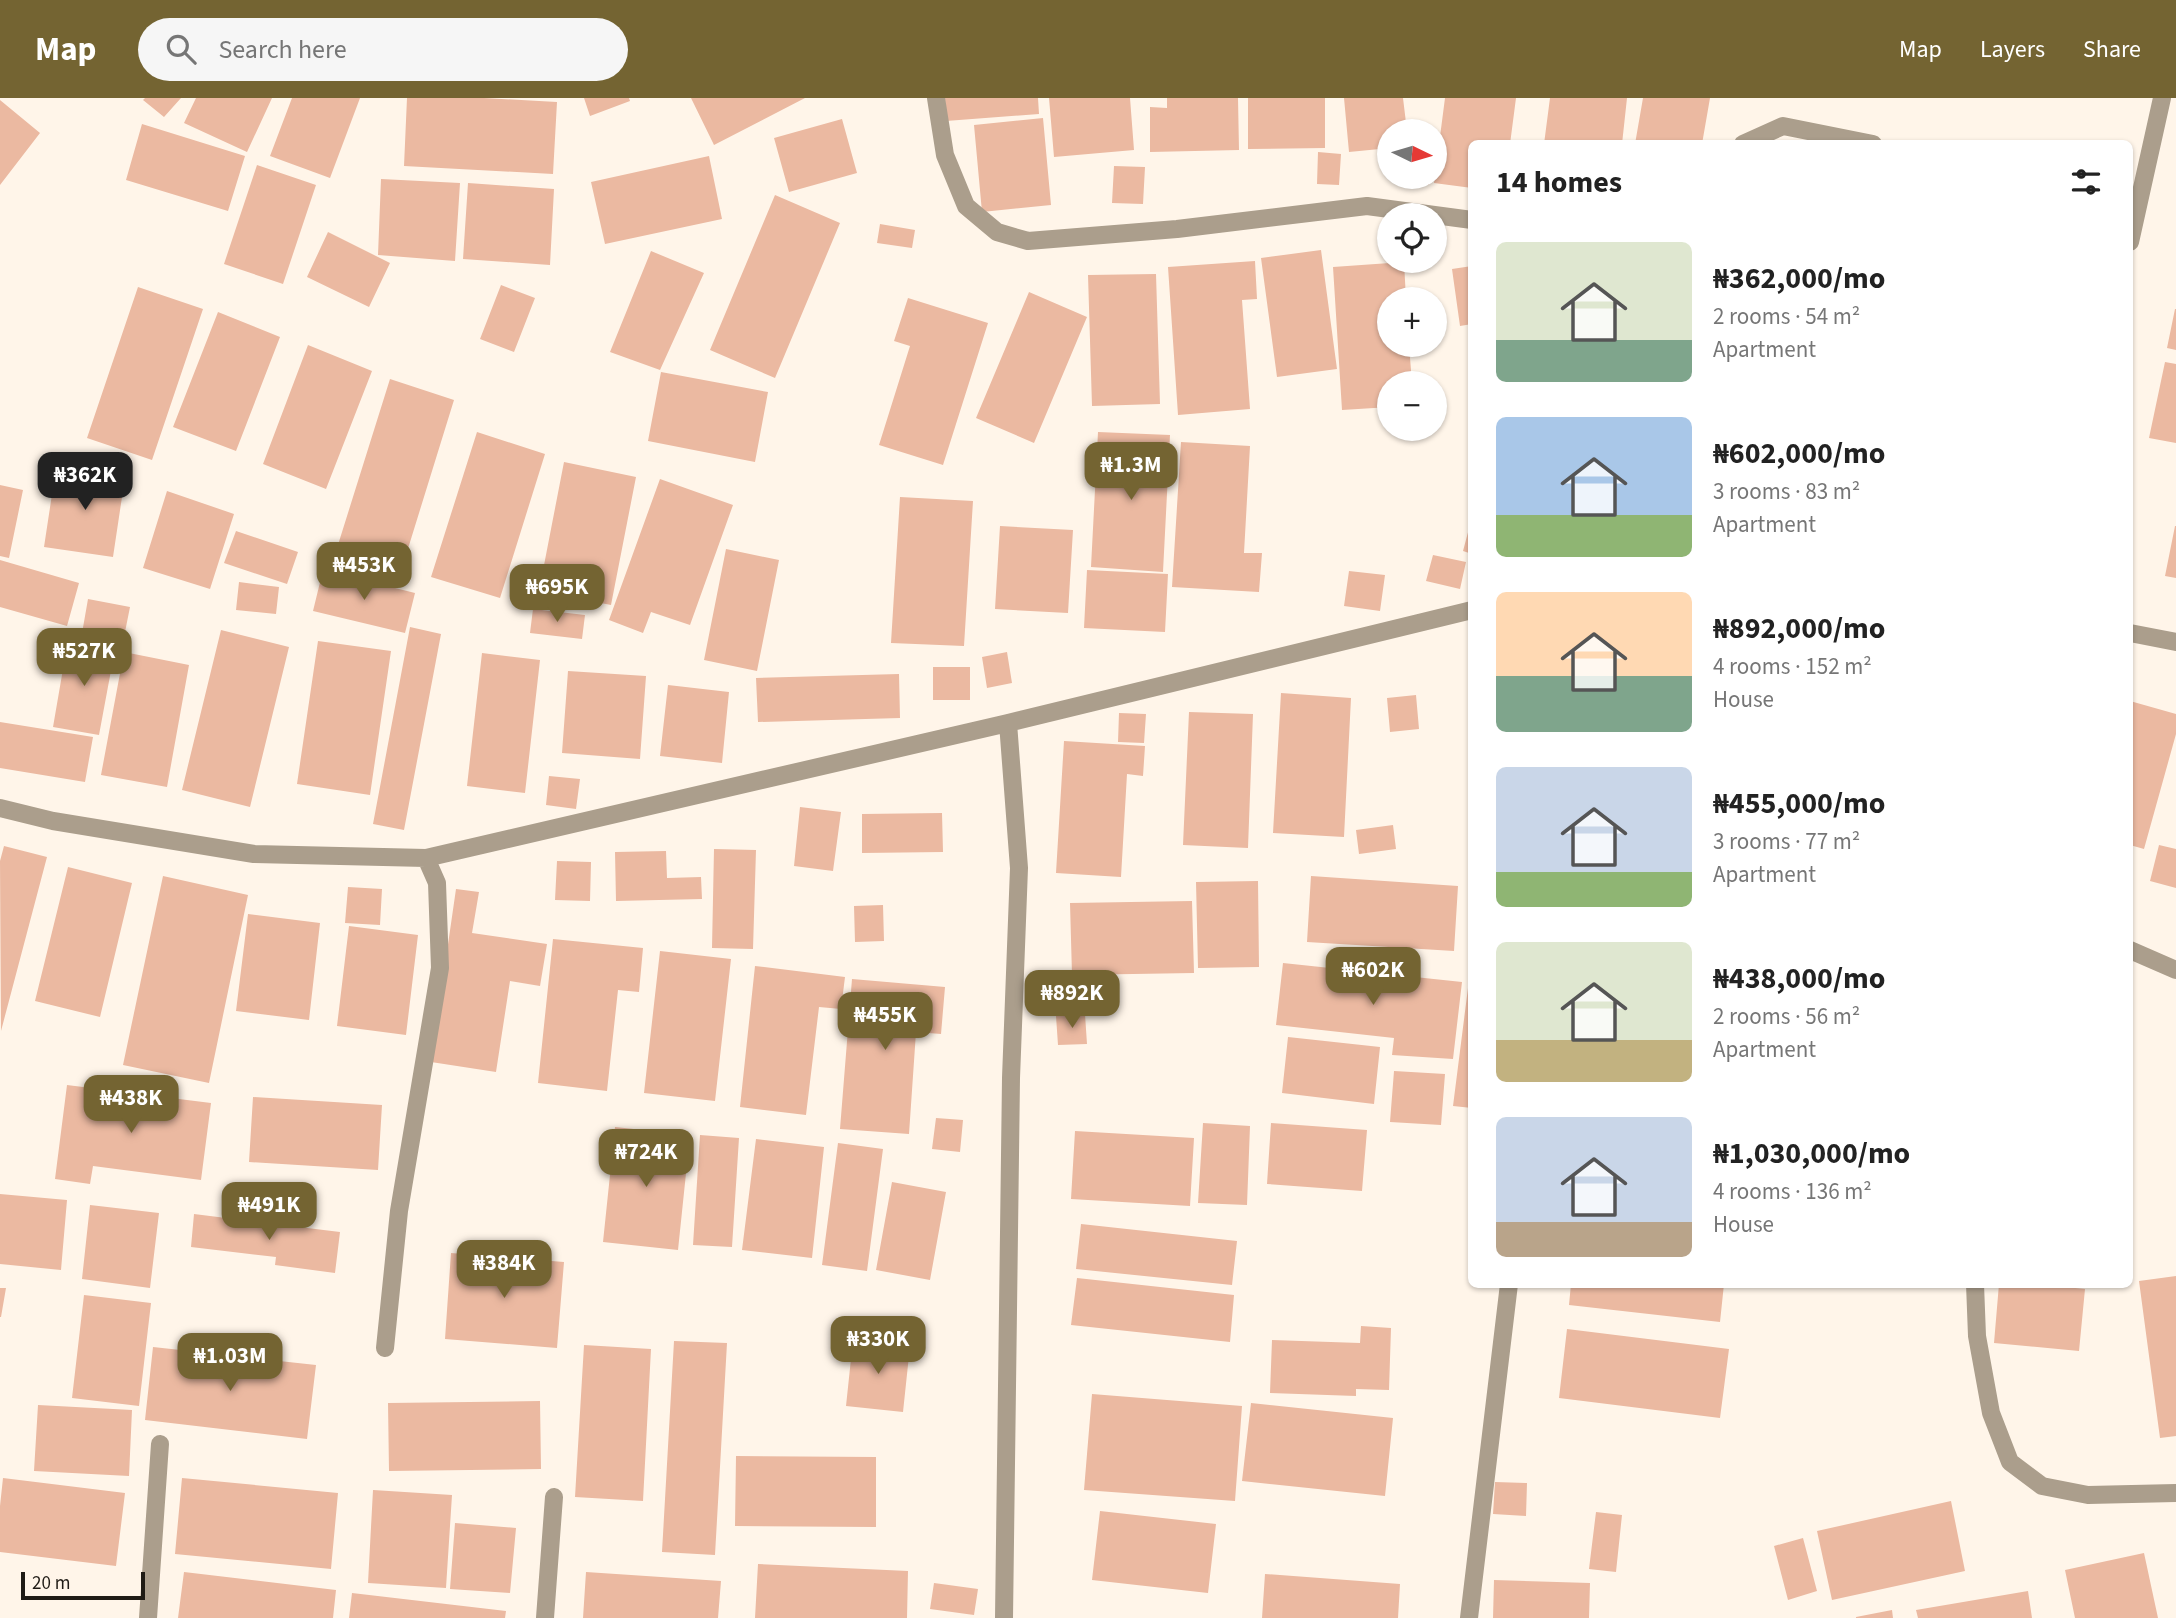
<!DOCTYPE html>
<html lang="en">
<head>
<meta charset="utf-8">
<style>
  :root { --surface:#fff; --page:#f6f6f6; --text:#222; --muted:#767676; --accent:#746432 }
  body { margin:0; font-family:"Source Sans 3",sans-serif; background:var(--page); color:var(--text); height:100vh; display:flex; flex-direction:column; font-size:26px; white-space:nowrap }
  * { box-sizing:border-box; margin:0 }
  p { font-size:23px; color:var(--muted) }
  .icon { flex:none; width:38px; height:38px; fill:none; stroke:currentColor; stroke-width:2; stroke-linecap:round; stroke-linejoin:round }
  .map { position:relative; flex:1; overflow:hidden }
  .side { position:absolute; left:1468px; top:42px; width:665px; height:1148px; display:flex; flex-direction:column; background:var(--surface); border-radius:10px; box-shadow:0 2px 5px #0004 }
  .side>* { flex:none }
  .needle { width:46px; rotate:95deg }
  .buttons { position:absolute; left:1377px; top:21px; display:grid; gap:14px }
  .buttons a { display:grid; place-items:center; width:70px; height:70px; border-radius:50%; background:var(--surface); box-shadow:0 2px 5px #0004; font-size:35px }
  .scale { position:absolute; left:21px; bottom:18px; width:124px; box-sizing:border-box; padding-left:7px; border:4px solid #1f1b15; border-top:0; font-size:19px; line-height:24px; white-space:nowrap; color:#1f1b15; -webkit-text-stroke:5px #fff5e9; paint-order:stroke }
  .price { position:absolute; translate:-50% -60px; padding:0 16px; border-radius:14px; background:var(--accent); color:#fff; font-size:23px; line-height:46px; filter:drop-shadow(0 2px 4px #0008) }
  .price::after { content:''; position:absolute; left:50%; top:42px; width:21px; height:16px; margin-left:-10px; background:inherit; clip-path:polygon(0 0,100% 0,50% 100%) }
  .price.selected { background:#222; color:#fff }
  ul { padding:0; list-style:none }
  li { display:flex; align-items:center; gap:21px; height:175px; padding:0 28px }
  li span { display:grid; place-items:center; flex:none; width:196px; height:140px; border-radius:10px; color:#555 }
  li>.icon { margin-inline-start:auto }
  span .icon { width:84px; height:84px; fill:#fffc; stroke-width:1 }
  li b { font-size:30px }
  h2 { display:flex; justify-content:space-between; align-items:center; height:84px; padding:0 28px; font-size:30px }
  header { display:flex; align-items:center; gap:42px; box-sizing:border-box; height:98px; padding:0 35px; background:var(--accent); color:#fff }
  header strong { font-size:33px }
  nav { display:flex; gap:38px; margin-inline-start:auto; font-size:24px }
  .search { width:490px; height:63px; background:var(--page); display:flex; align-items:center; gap:18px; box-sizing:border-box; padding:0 24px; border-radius:38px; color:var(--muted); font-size:26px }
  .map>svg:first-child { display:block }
  .building { fill:#ebb9a1 }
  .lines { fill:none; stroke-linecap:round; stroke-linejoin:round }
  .minor { stroke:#ab9e8c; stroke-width:18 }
</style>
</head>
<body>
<header>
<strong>Map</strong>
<div class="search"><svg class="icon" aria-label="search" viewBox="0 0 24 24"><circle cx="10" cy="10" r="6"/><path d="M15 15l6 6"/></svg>Search here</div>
<nav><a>Map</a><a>Layers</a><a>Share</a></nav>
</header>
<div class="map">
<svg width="2176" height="1520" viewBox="0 0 2176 1520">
  <rect width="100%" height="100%" fill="#fff5e9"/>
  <path class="building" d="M145 0H181L164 19 143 2Z
    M196 0H272L247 54 184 25Z
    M292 0H360L330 80 270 58Z
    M407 0H484L557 4 553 76 404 68Z
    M584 0H629L630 3 590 18Z
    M691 0H805L714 47Z
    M945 0H1038L1039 16 946 23Z
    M1049 0H1130L1134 52 1054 59Z
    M1167 0H1238L1239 52 1150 54V9L1167 10Z
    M1248 0H1325V50L1248 51Z
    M1344 0H1403L1407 33H1390V50L1349 54Z
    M1445 0H1516L1510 46H1472V90L1434 85Z
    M1550 0H1627L1622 46H1544Z
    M1643 0H1710L1702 46H1635Z
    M0 2 40 35 0 87Z
    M1043 20 1051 107 982 114 974 27Z
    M842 21 857 75 789 94 774 40Z
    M142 26 245 58 228 113 126 82Z
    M1318 54 1341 56 1339 87 1317 86Z
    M709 58 722 121 605 146 591 84Z
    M257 67 316 87 283 186 224 166Z
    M1114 68 1145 69 1143 106 1112 105Z
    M1407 79H1429V87L1407 85Z
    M381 81 460 85 455 163 378 157Z
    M468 85 554 91 550 167 463 161Z
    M775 97 840 125 775 280 710 252Z
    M880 126 915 132 912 150 877 145Z
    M328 134 390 165 369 209 307 179Z
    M1321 152 1337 271 1277 279 1261 160Z
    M651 153 704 175 660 272 610 254Z
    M1255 163 1257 201 1242 202 1250 311 1178 317 1168 169Z
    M1404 164 1406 201H1390V247H1409L1412 285H1390V309L1342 312 1333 169Z
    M1472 168V226L1460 228 1452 171Z
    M1156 176 1160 306 1092 308 1088 177Z
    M501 187 535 200 514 254 480 241Z
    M138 189 203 211 152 362 87 340Z
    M1029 194 1087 219 1034 345 976 320Z
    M908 200 988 225 943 367 879 347 910 248 894 243Z
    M2175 211H2176V252L2167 250Z
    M218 214 280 239 236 353 173 329Z
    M308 247 372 273 326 391 263 366Z
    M2165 264 2176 266V345L2149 340Z
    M661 274 768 294 755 364 648 343Z
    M390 281 454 302 402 470 337 450Z
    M477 334 545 356 500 500 431 479Z
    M1098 334 1170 337 1163 474 1091 469Z
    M1181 344 1250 348 1244 455H1262L1259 494 1172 489Z
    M564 364 636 379 611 507 539 493Z
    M56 370 125 379 113 459 44 449Z
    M660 381 733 407 690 527 651 514 643 535 609 522Z
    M0 387 23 392 9 460 0 458Z
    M167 393 234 416 210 491 143 470Z
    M900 399 973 403 964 548 891 545Z
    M1471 423H1472V456L1463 453Z
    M1000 428 1073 432 1068 515 995 511Z
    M2175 428H2176V480L2165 478Z
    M236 433 298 454 287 486 224 465Z
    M726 451 779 462 757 573 704 562Z
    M1433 457 1466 464 1460 491 1426 483Z
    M0 462 79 485 67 528 0 509Z
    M323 472 415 495 405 535 313 513Z
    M1087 472 1168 476 1165 534 1084 530Z
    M1349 473 1385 477 1380 513 1344 508Z
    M239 484 279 489 276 516 236 512Z
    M88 501 130 509 122 549 81 541Z
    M533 511 585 517 582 541 530 535Z
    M410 529 441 536 404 732 373 726Z
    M221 532 289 549 250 709 182 692Z
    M68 542 115 551 99 637 53 629Z
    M318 543 391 553 370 697 297 686Z
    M124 554 189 567 167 689 101 677Z
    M1007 554 1012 585 987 590 982 559Z
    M482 555 540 562 525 695 467 688Z
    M933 569H970V602H933Z
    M568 573 646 578 640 661 562 655Z
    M899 576 900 620 758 624 756 580Z
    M668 587 729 594 722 665 660 658Z
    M1281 595 1351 600 1344 739 1273 735Z
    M1416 597 1419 631 1390 634 1387 600Z
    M2130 603 2176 616V636L2144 751 2130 747Z
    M1189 614 1253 616 1248 750 1183 747Z
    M1119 615 1146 616 1144 645 1118 644Z
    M0 624 93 639 85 684 0 670Z
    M1064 643 1145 648 1143 678 1127 676 1121 779 1056 775Z
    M549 678 580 681 576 711 546 707Z
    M800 709 841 714 833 773 794 768Z
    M942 715 943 754 862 755V716Z
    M1393 727 1396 751 1359 756 1356 732Z
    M2159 747 2176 751V790L2150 783Z
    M4 748 47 759 1 933 0 763Z
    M714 751 756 752 753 851 712 850Z
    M666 753 667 780 701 779 702 801 616 803 615 754Z
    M557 763 591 764 590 803 555 802Z
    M68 769 132 785 100 919 35 903Z
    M163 778 248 797 209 985 123 967Z
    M1311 778 1458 788 1454 853 1307 844Z
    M1258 783 1259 869 1198 870 1196 784Z
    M348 789 382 791 380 827 345 825Z
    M456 791 479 794 472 835 547 846 540 888 510 883 496 974 431 964Z
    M1192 803 1194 875 1072 877 1070 805Z
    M883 807 884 843 855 844 854 808Z
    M248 816 320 825 309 922 236 913Z
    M349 828 418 837 406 937 337 928Z
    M553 841 643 850 639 894 618 892 607 993 538 985Z
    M660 853 731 861 715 1003 644 995Z
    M1283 865 1462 884 1453 961 1392 957 1394 940 1276 927Z
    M755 868 845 879 841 911 819 909 806 1017 740 1009Z
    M852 881 945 889 941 936 916 934 909 1036 840 1031Z
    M1468 890H1472V1010L1453 1008Z
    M1085 916 1087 946 1058 947 1056 918Z
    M1288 939 1380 949 1374 1006 1282 995Z
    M1394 973 1445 976 1441 1027 1390 1024Z
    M67 987 211 1005 201 1082 93 1068 90 1086 55 1081Z
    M253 999 382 1007 378 1072 249 1064Z
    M936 1020 963 1022 960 1054 932 1051Z
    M1203 1025 1250 1028 1247 1107 1198 1105Z
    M1271 1025 1367 1032 1362 1093 1267 1086Z
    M615 1029 690 1037 678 1152 603 1144Z
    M1075 1033 1194 1040 1190 1108 1071 1101Z
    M700 1037 739 1040 732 1149 693 1147Z
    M756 1041 824 1049 812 1160 742 1152Z
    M838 1045 883 1051 867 1173 822 1167Z
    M892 1084 946 1094 930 1182 876 1172Z
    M0 1096 67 1102 61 1172 0 1166Z
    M90 1107 159 1115 150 1190 82 1181Z
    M194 1116 340 1134 335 1175 275 1167 276 1159 191 1149Z
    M1081 1126 1237 1143 1232 1187 1076 1171Z
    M451 1155 564 1164 557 1250 445 1241Z
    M2176 1178V1338L2160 1340 2139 1183Z
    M1077 1180 1234 1197 1230 1244 1071 1227Z
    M1571 1186H1724L1720 1224 1569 1207Z
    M1999 1186H2037L2085 1191 2079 1253 1994 1245Z
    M0 1190H6L1 1219H0Z
    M84 1197 151 1205 139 1308 72 1300Z
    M1361 1228 1391 1230 1389 1292 1356 1291V1298L1270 1295 1272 1242 1360 1245Z
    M1567 1231 1729 1251 1720 1320 1559 1300Z
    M853 1242 910 1248 903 1314 846 1308Z
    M674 1243 727 1245 715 1457 662 1454Z
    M584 1247 651 1251 643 1403 575 1399Z
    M153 1249 316 1267 307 1341 145 1322Z
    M1092 1296 1242 1308 1235 1403 1084 1392Z
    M540 1303 541 1371 389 1373 388 1305Z
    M1251 1305 1393 1320 1385 1398 1242 1383Z
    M38 1307 132 1312 129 1378 34 1373Z
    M736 1358 876 1359V1429L735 1428Z
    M3 1380 125 1395 116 1468 0 1454V1408Z
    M182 1380 338 1395 331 1471 175 1456Z
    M1495 1384 1527 1385 1526 1418 1493 1416Z
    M373 1392 452 1397 446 1490 368 1485Z
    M1951 1403 1965 1473 1832 1502 1817 1433Z
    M1100 1413 1216 1426 1208 1495 1092 1482Z
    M1596 1414 1622 1417 1616 1474 1589 1471Z
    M455 1425 516 1430 510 1495 450 1491Z
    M1803 1440 1817 1493 1788 1502 1774 1448Z
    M2144 1455 2158 1520H2075L2065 1472Z
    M758 1466 908 1473 907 1520H755Z
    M184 1474 336 1492 333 1520H178Z
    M586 1474 721 1483 718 1520H583Z
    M1265 1476 1400 1486 1398 1520H1262Z
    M1494 1482 1590 1485 1589 1520H1493Z
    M934 1485 978 1491 974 1517 930 1511Z
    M2028 1493 2032 1520H1918L1916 1512Z
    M352 1495 506 1513 505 1520H349Z
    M1892 1512 1893 1520H1856V1519Z"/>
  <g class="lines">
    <path class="minor" d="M936 0 945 57 966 108 997 134 1028 143 1177 131 1367 108 1472 122
      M1743 46 1783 28 1873 46
      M2130 144 2162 0
      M2130 535 2176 544
      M0 710 53 723 254 756 426 760 1008 625 1472 512
      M2130 852 2176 872
      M1975 1186 1977 1238 1991 1315 2010 1364 2042 1388 2088 1397 2176 1395
      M385 1250 399 1113 440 870 437 785 426 760
      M148 1520 160 1346
      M545 1520 554 1399
      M1004 1520 1011 980 1019 770 1008 625
      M1469 1520 1509 1186"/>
  </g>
</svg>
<div class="buttons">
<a><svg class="needle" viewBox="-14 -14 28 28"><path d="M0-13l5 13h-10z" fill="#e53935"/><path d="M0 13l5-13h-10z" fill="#767676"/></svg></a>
<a><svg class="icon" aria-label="locate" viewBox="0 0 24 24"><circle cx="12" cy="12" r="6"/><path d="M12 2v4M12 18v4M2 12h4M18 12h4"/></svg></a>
<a>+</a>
<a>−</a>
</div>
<div class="scale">20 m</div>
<b class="price" style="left:1131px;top:404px">₦1.3M</b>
<b class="price selected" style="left:85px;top:414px">₦362K</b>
<b class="price" style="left:364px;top:504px">₦453K</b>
<b class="price" style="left:557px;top:526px">₦695K</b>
<b class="price" style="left:84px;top:590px">₦527K</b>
<b class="price" style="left:1373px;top:909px">₦602K</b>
<b class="price" style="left:1072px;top:932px">₦892K</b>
<b class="price" style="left:885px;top:954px">₦455K</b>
<b class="price" style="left:131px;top:1037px">₦438K</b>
<b class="price" style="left:646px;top:1091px">₦724K</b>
<b class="price" style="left:269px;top:1144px">₦491K</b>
<b class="price" style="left:504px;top:1202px">₦384K</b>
<b class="price" style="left:878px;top:1278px">₦330K</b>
<b class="price" style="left:230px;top:1295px">₦1.03M</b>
<section class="side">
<h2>14 homes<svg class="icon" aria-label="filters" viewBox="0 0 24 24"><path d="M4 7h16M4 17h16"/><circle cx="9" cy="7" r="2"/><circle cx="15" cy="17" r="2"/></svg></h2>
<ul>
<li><span style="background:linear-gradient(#dfe7d0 70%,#7fa58c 0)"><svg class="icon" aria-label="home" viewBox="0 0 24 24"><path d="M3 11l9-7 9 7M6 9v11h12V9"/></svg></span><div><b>₦362,000/mo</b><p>2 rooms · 54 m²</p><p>Apartment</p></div></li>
<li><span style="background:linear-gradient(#a9c7e8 70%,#8fb573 0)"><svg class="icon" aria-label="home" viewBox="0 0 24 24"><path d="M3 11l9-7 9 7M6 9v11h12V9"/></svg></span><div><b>₦602,000/mo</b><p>3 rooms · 83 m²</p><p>Apartment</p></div></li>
<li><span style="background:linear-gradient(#ffd9b3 60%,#7fa58c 0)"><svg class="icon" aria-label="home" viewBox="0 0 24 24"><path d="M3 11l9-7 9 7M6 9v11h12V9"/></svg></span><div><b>₦892,000/mo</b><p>4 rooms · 152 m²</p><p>House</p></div></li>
<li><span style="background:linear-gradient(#c9d6e8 75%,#8fb573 0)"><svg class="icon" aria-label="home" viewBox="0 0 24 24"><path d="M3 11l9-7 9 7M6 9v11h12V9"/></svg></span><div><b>₦455,000/mo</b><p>3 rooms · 77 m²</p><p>Apartment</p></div></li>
<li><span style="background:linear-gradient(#dfe7d0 70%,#c2b280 0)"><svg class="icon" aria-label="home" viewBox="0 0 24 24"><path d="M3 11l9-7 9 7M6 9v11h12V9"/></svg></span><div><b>₦438,000/mo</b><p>2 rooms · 56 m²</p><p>Apartment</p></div></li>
<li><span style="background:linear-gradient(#c9d6e8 75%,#b9a48a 0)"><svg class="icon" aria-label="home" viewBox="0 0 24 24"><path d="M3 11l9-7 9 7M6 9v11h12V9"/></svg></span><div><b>₦1,030,000/mo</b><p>4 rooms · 136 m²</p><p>House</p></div></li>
</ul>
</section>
</div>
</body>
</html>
